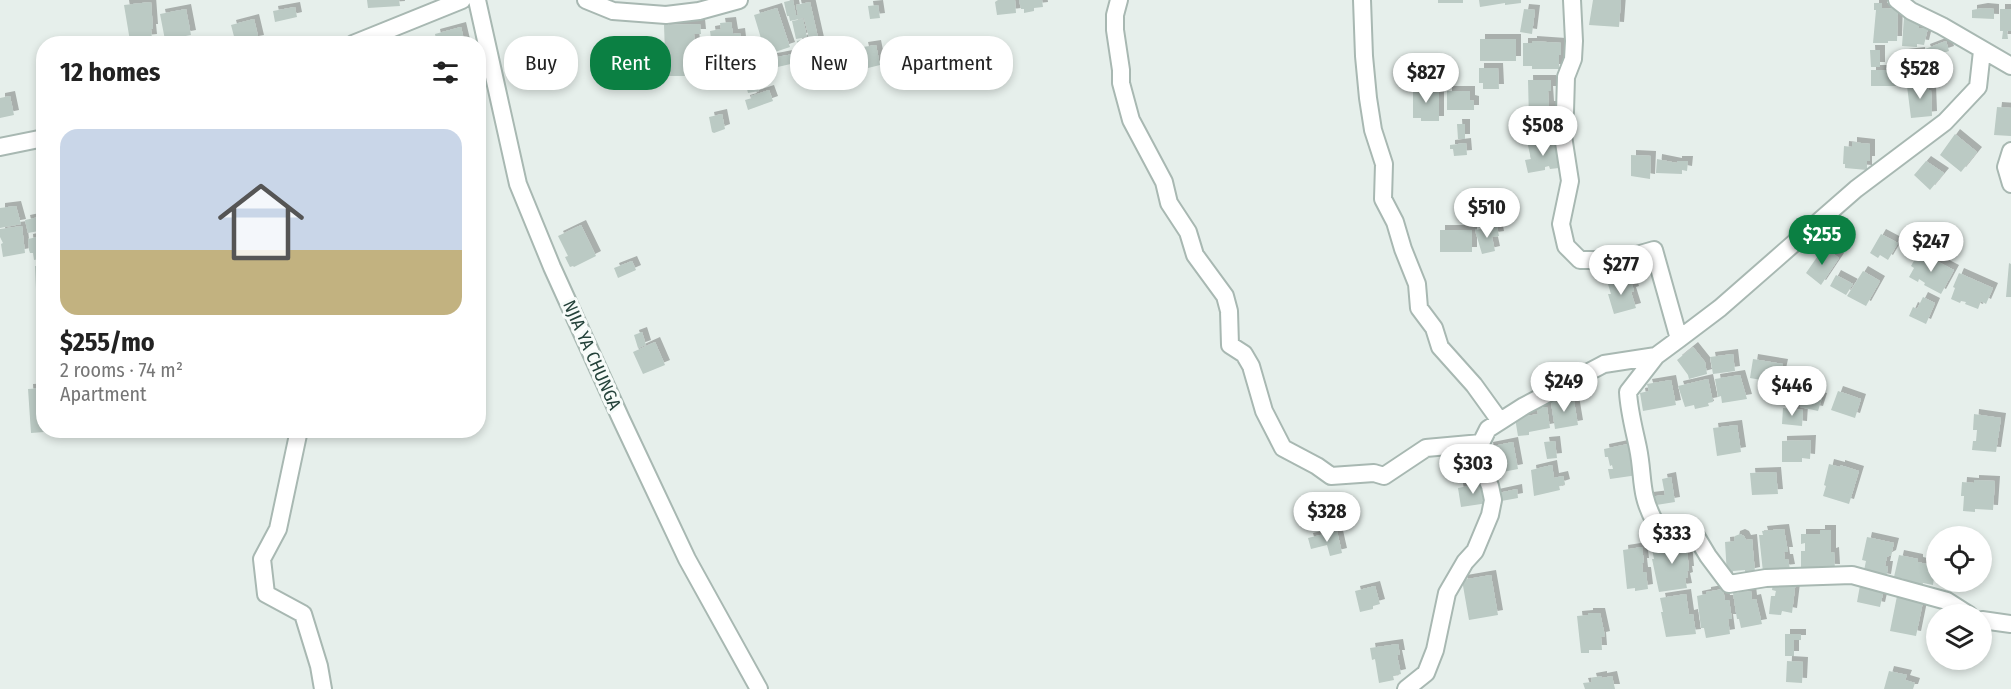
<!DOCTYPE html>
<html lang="en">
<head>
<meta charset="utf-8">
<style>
  :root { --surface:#fff; --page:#f6f6f6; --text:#222; --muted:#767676; --accent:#0b8043 }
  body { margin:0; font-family:"Fira Sans Condensed",sans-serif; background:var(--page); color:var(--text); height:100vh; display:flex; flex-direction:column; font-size:22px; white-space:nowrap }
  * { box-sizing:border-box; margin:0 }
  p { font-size:20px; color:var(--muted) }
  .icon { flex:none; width:33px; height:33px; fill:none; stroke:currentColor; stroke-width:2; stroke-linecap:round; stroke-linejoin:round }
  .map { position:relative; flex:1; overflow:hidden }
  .drawer { position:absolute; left:36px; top:36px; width:450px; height:402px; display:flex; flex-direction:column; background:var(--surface); border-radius:24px; box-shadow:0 3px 9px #0003 }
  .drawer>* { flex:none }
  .top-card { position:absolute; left:504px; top:36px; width:570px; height:54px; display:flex; gap:12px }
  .tools { position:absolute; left:1926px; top:526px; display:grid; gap:12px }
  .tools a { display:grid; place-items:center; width:66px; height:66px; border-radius:50%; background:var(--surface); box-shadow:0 3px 9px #0003; font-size:30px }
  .price { position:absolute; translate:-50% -51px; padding:0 14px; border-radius:21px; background:#fff; color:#222; font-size:20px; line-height:39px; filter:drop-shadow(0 2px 3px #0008) }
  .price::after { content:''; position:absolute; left:50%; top:36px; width:18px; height:14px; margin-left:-9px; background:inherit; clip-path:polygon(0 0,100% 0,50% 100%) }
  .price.active { background:var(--accent); color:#fff }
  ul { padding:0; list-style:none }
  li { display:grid; align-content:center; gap:12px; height:318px; padding:0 24px }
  li span { display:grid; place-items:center; height:186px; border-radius:18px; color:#555 }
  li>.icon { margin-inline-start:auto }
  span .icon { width:108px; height:108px; fill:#fffc; stroke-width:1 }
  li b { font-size:26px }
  h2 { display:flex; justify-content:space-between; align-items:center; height:72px; padding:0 24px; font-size:26px }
  .pill { padding:0 21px; border-radius:24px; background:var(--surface); box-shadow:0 3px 9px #0003; font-size:21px; line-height:54px }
  .pill.active { background:var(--accent); color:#fff }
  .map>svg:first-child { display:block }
  .building { fill:#bbcac4; filter:url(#shadow) }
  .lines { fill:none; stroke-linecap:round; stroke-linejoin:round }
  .minor-casing { stroke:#a8b8b2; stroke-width:20 }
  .minor { stroke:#fff; stroke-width:16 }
  .labels { text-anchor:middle; stroke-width:6; stroke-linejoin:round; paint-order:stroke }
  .street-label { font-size:18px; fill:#24423a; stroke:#f7fbf9 }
</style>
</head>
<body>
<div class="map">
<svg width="2011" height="689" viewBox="0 0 2011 689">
  <defs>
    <filter id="shadow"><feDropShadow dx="5" dy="-5" stdDeviation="0" flood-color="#0004"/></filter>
  </defs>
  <rect width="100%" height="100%" fill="#e6efeb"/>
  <path class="building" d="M367 0H399L400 6 368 8Z
    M793 0 796 15H798L796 5 810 2 819 42 798 47 797 41 809 38 804 18 790 21 789 16H787L784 2Z
    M998 0H1015L1016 13 997 15 995 2Z
    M1019 0H1042L1043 7 1034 8V11L1024 13V9H1021Z
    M1438 0H1463V3H1438Z
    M1479 0H1521V3L1505 5V3L1480 7Z
    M1593 0H1621L1619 27 1589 25Z
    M151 2 153 29H151L152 39 130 41 124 5Z
    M1874 3H1882V8L1898 9 1897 41H1888V43H1873L1876 10H1874Z
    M878 5 880 18 870 19 868 6Z
    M295 7 297 17 275 22 273 11Z
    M777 8 790 47 766 55 754 15Z
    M1983 8 1994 9V19L1972 18V10Z
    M186 9 191 35 165 40 160 14Z
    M1524 9 1535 10 1532 34 1520 32Z
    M2000 9H2011V31H2007L2008 39H2002L2003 31H2000Z
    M1904 17H1912L1911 22H1919V28H1928L1924 45 1917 44V47L1902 46Z
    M254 19 259 40 236 44 231 25Z
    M803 19 807 37 796 39 792 21Z
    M731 22 733 34 740 33 742 50 728 52 729 60 720 61 719 53 713 54 710 31 721 29 720 23Z
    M700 24 701 34H694L695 46H692V49H695V62H685V76H666L665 55H668V53H665L664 25Z
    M461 27 465 44H437L435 34Z
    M1480 39H1516V61H1480Z
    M1532 41 1561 43V55H1559V69H1532V66H1523V43H1532Z
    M1946 41 1949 51 1928 58 1925 49Z
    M818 45 825 76 806 80 799 50Z
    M876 45 880 65 868 68 863 47Z
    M1870 50H1880V67H1871Z
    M1920 52 1922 76 1904 78 1901 59 1904 58 1903 54Z
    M793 54 795 63 769 69 767 59Z
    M1479 68H1498L1499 89H1483V83H1479Z
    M1871 70H1896V86H1871Z
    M763 73 766 86 758 88 759 91 748 93 744 77Z
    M1528 80H1551V91H1548L1549 106H1554V119L1529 120Z
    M1928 81 1929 90H1931L1932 116 1911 118 1907 86 1917 85V82Z
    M1429 88H1439V121H1421V118H1413V89Z
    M769 90 773 101 748 110 745 100 752 98 751 96Z
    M1447 91H1470V100L1474 101V110H1447Z
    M10 96 14 115 0 118V98Z
    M1997 107 2011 108V136L1994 135Z
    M722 114 725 129 714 133 712 132 709 117Z
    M1457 124H1465V139H1458Z
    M1955 134 1977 152 1961 172 1940 155Z
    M1538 140 1539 148 1560 142 1562 163 1558 164 1559 168 1550 169 1549 166 1545 167V170L1528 173 1525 160 1531 159 1527 141Z
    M1852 142 1870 144V161H1867V170L1845 168V164H1843L1844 146 1852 147Z
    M1466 143 1467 155 1454 156 1453 149H1450V145Z
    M1631 155 1651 156 1650 179 1631 176Z
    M1657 159 1677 163V161H1688L1687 171 1682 170V174L1656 173Z
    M1926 161 1944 173 1930 190 1914 175Z
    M16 206 21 224 0 228V208Z
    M44 216V230L28 233 25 220Z
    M581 225 596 256 574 267 573 266 570 267 565 257 568 256 558 236Z
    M22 226 25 253 3 257 1 244 3 243 0 237V229Z
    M1497 226 1499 236 1492 237 1495 251 1482 254 1475 230Z
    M1440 230H1472V252H1440Z
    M1881 234 1898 243 1888 260 1880 255 1878 258 1870 253Z
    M42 236 44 258 34 260 33 253H30L29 250 28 239Z
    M1824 247 1839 258 1821 285 1806 273Z
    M1919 252 1954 270 1941 294 1924 285 1925 283 1919 279 1918 282 1909 277 1914 268 1911 266Z
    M632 261 636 270 618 278 614 268Z
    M2009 263 2011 264V297H2006Z
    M35 266H44V289H36Z
    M1863 271 1880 281 1866 306 1847 296Z
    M1959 273 1993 288 1986 304 1981 301 1978 309 1965 304 1966 302 1961 301 1960 303 1951 299 1955 288 1953 287Z
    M1836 275 1853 284 1846 295 1830 286Z
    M1615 280 1616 282 1631 281 1634 291 1631 292 1636 308 1614 314 1608 294H1611L1607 281Z
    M1923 297 1935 303 1926 324 1909 316 1913 307 1917 309Z
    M642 332 646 345 638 348 634 335Z
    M655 342 665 365 643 374 633 352Z
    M1693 347 1705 362 1707 374 1689 379 1688 375 1677 360Z
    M1733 354 1735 371 1713 374 1710 357Z
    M1753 359 1783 364 1779 383 1750 378Z
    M1740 375 1747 399 1722 403 1721 396 1718 397 1715 379Z
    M1708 379 1713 402 1708 403 1709 406 1695 409 1694 405 1685 407 1678 386Z
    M1671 380 1676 405 1643 411 1640 393 1649 391 1647 384Z
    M1808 384 1820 387 1817 397 1822 398 1818 411 1800 407Z
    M1781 385 1800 390 1797 404 1778 399Z
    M44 388V432L31 433 28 389Z
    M1838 391 1861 399 1855 418 1831 410Z
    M1570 397 1571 402 1574 401 1578 425 1555 429 1551 402Z
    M1547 407 1550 428 1529 432V435L1518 436 1515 418 1538 414 1537 408Z
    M1783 408 1803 410 1802 426 1782 424Z
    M1974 414 2001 418 1996 452 1972 450 1973 441H1976L1977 430H1973Z
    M1737 425 1741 452 1717 456 1713 428Z
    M174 430H196L195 436 188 435V437L182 436V433Z
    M1811 440 1810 459 1802 458V462H1782V441Z
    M1555 441 1557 458 1547 459 1544 442Z
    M1513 442 1518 469 1493 474 1488 447Z
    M1628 444 1629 450 1632 449 1633 457H1630L1631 461 1636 460 1638 475 1610 479 1608 469H1613L1612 465 1610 466 1608 457H1605L1604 449Z
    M1829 464 1840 467V465L1859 471 1849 504 1823 496 1826 486 1824 485Z
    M1552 465 1554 478 1563 476 1565 484 1559 486 1560 490 1534 496 1531 470Z
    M1776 472 1778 494 1752 495 1750 473Z
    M1671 477 1675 502 1650 506 1648 497 1665 495 1662 479Z
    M1974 480 1995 481 1993 510 1975 509V512L1963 511 1964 496H1961L1962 482 1974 483Z
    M1484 483 1488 503 1461 507 1458 488Z
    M1517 489 1518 498 1496 502 1494 494Z
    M1784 529 1788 552H1784L1785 559H1788L1790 569 1763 572 1759 535H1763L1762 531Z
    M1820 530H1831V553L1834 552 1835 569 1801 568V551H1805V543L1801 544V534H1820Z
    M1337 531 1342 553 1330 556 1327 545 1311 549 1308 538Z
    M1740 534 1744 536 1746 540 1752 539 1755 572 1745 574V570L1733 571V574L1727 575 1725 542 1734 541 1735 536Z
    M1686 536 1689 571H1687L1688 577 1685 578 1687 588 1659 592 1652 559H1654L1652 549 1669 546 1668 539Z
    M1867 537 1894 543 1891 555 1887 557 1885 566H1888L1886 579 1863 575 1866 561 1862 560Z
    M1642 547 1644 563H1642L1643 572H1646L1648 589 1635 591V588L1627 589 1623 550Z
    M1899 555 1918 559V562L1927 564 1928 561 1936 562 1933 585 1923 583 1922 587 1903 583 1904 579 1894 577Z
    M1491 575 1498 615 1469 620 1462 580Z
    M1774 577 1796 580 1792 613 1782 611 1781 615 1769 614 1771 596H1775L1776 591 1772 590Z
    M1861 580 1885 585 1880 607 1857 602Z
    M1375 586 1380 604 1373 606V609L1360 612 1355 591Z
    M1723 589 1725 600H1729L1732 619H1728L1730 634 1706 638 1704 628H1701L1697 596 1706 594V592Z
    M1751 591 1752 600 1756 599 1762 624 1741 628 1739 619H1737L1733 593Z
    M1898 591 1924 597 1916 636 1890 631Z
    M1686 594 1689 615 1693 614 1696 634 1666 637 1661 612H1663L1660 598Z
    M1588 613H1600L1605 636 1601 637 1602 650H1589V653H1581L1577 616 1588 615Z
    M1785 634H1801V640H1794V656H1785Z
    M1398 644 1400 655H1397L1401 674 1393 676 1394 680 1379 683 1375 659 1372 660 1370 648Z
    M1787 661 1803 662 1802 683 1786 682Z
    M1889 671 1907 675 1905 680 1915 683 1913 689H1884Z
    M1602 676V678L1612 676 1615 689H1585L1583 683 1592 682 1591 678Z"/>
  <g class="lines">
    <defs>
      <path id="minor" d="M477 0 518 184 552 267 621 419 687 559 759 689
        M586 0 613 11 666 15 699 11 739 0
        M1119 0 1115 15V30L1121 70V83L1131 120 1164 182 1169 203 1188 232 1195 255 1225 296 1229 311 1230 345 1244 354 1251 366 1264 411 1283 448 1317 466 1331 476 1374 473 1384 476 1426 448 1481 443
        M1362 0 1364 56 1368 98 1373 130 1384 164 1383 199 1395 222 1403 249 1417 284 1419 308 1434 328 1440 347 1474 385 1500 421
        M1572 0 1574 41 1573 59 1566 77 1565 112 1561 123 1570 181 1561 224 1566 246 1580 260H1619L1654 250 1679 339
        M1897 0 1911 11 1942 26 2011 66
        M353 44 462 0
        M0 147 44 138
        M2011 151 2006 167 2011 184
        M1656 356 1628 392C1629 411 1634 429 1638 448 1644 477 1639 494 1655 522L1696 536 1708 556 1729 584 1766 578 1852 575 1947 601 1969 615
        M299 430 278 529 262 559 266 594 303 614 319 666 323 689
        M1982 620 2011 624
        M1406 689 1426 673 1435 650 1447 593 1465 562 1475 551 1490 515 1493 500 1490 486 1480 462 1481 443 1488 429 1524 406 1604 364 1656 356 1679 339 1720 308 1856 189 1945 122 1978 87 1982 51"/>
    </defs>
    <use href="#minor" class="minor-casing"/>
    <use href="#minor" class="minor"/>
  </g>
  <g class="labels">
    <g class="street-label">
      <text transform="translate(592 355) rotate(66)" y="6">NJIA YA CHUNGA</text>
    </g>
  </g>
</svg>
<div class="tools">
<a><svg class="icon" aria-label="locate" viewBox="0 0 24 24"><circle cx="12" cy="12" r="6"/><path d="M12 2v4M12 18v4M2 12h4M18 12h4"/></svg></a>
<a><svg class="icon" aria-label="layers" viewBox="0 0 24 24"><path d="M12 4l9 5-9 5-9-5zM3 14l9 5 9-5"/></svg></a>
</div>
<b class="price" style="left:1920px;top:100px">$528</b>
<b class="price" style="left:1426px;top:104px">$827</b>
<b class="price" style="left:1543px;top:157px">$508</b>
<b class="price" style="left:1487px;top:239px">$510</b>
<b class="price active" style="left:1822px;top:266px">$255</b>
<b class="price" style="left:1931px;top:273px">$247</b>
<b class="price" style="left:1621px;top:296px">$277</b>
<b class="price" style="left:1564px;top:413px">$249</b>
<b class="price" style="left:1792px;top:417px">$446</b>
<b class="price" style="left:1473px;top:495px">$303</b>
<b class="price" style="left:1327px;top:543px">$328</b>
<b class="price" style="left:1672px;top:565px">$333</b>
<div class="top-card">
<a class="pill">Buy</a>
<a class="pill active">Rent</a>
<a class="pill">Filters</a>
<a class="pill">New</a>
<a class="pill">Apartment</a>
</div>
<section class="drawer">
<h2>12 homes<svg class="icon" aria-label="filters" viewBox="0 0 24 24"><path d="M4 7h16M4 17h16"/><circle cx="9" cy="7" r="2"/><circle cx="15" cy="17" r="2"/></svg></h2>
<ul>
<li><span style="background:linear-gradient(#c9d6e8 65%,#c2b280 0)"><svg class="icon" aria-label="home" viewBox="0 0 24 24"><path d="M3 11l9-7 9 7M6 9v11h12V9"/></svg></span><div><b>$255/mo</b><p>2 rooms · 74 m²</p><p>Apartment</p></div></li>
</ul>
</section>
</div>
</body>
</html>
